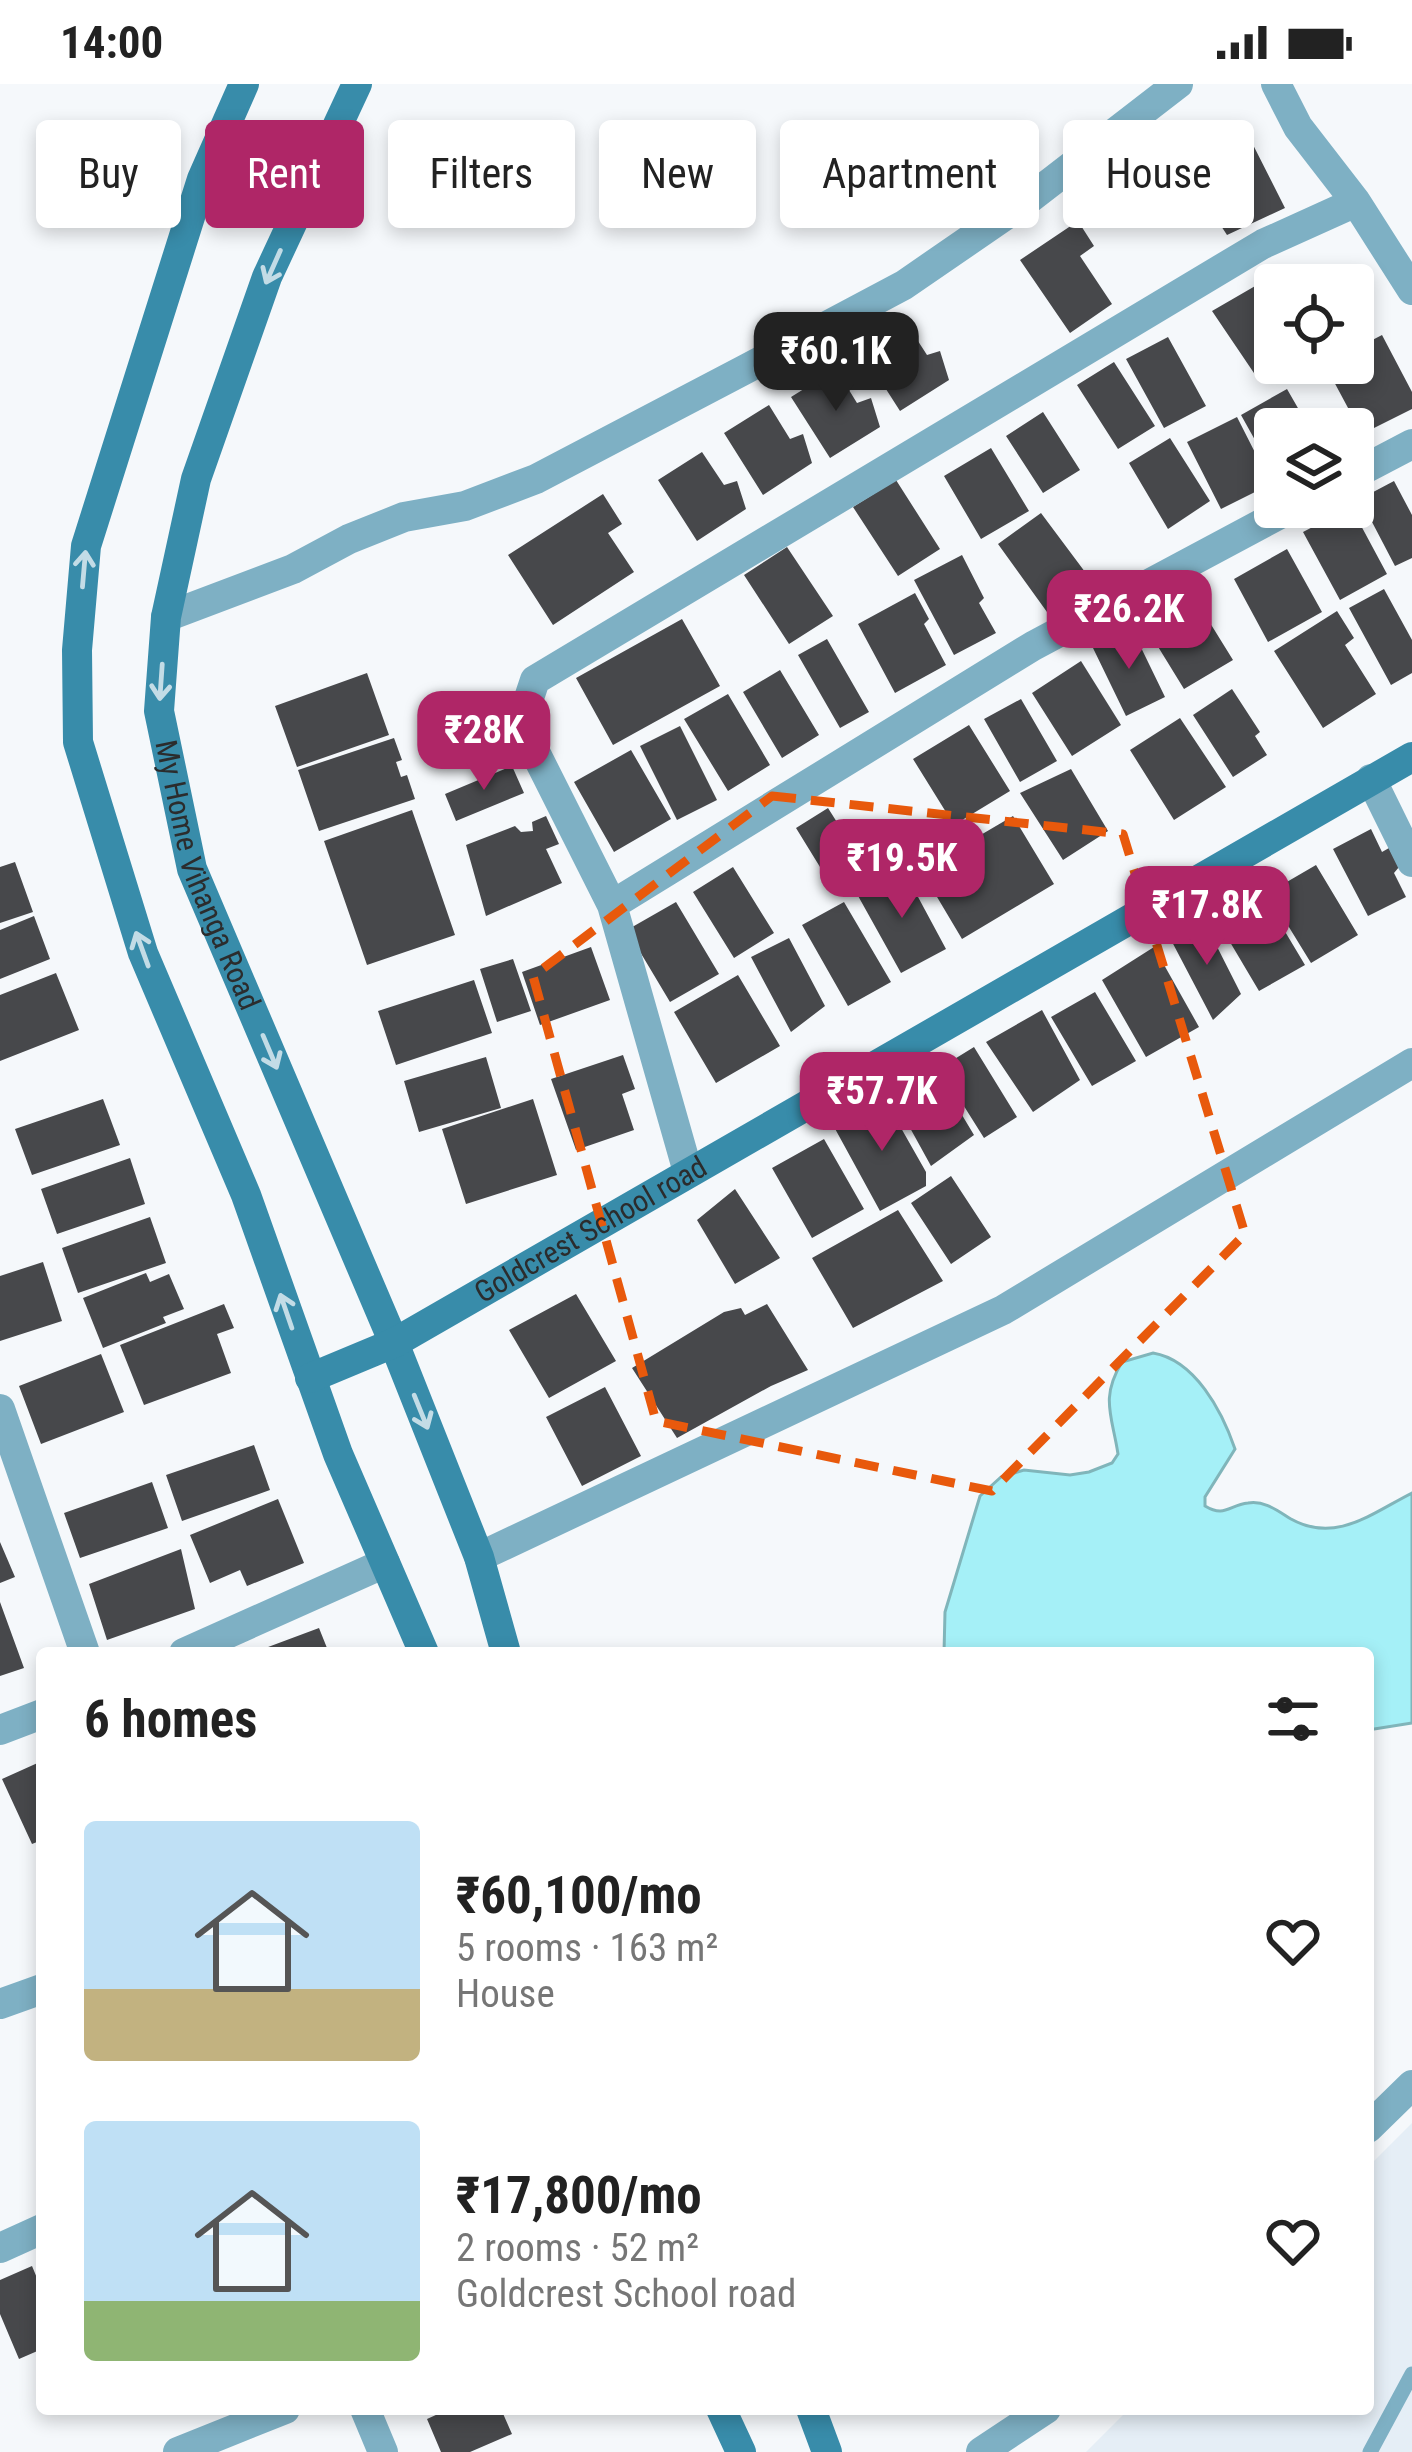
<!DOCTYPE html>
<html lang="en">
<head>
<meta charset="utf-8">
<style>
  :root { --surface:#fff; --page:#f6f6f6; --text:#222; --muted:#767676; --accent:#af2667 }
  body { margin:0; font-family:"Roboto Condensed",sans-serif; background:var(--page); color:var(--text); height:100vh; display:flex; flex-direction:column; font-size:45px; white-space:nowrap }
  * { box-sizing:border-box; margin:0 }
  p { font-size:39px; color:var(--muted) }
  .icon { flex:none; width:66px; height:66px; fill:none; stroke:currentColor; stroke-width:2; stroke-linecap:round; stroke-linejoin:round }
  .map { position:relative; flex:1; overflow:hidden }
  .drawer { position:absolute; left:36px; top:1563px; width:1338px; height:768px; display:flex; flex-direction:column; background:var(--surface); border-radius:12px; box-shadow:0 6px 18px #0003 }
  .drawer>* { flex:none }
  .banner { position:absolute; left:36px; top:36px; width:1341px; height:108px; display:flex; gap:24px }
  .controls { position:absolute; left:1254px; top:180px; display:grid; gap:24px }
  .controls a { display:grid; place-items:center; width:120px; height:120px; border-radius:12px; background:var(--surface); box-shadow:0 6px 18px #0003; font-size:60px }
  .price { position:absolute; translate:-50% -102px; padding:0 27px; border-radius:24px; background:var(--accent); color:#fff; font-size:39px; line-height:78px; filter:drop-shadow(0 3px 6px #0008) }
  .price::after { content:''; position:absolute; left:50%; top:72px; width:36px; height:27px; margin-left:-18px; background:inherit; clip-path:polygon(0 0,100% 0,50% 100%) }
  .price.on { background:#222; color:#fff }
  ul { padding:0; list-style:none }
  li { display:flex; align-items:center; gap:36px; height:300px; padding:0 48px }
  li span { display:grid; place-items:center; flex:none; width:336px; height:240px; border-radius:12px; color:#555 }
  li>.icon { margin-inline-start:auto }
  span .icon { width:144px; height:144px; fill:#fffc; stroke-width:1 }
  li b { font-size:51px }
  h2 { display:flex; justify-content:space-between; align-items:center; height:144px; padding:0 48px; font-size:51px }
  .chip { padding:0 42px; border-radius:12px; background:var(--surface); box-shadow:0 6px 18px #0003; font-size:42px; line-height:108px }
  .chip.on { background:var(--accent); color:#fff }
  .status { display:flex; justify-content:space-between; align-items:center; height:84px; padding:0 60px; background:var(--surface); direction:ltr }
  .status svg { height:33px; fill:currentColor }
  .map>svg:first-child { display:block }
  .built { fill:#e5eef6 }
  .water { fill:#a5f0f7; stroke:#80b5ba; stroke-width:3 }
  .building { fill:#47484b }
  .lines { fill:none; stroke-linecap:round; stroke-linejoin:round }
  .lane { stroke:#7eb0c4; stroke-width:15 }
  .street { stroke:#7eb0c4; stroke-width:30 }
  .secondary { stroke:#388caa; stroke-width:30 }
  .oneway { stroke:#c3dce6 }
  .marked { fill:none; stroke:#e8590c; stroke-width:9; stroke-dasharray:24 15; stroke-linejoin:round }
  .labels { text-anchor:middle; stroke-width:12; stroke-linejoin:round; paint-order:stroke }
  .street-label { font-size:30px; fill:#2b2c2d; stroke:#fff }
</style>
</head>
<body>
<div class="status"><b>14:00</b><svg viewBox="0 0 49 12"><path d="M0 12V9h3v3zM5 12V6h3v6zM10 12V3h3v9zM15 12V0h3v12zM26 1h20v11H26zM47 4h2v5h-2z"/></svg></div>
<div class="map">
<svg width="1412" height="2368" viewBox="0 0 1412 2368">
  <rect width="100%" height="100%" fill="#f5f8fb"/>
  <path class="built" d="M1412 2039V2368H1086L1129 2325H1368V2083Z"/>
  <path class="water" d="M1153 1269C1195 1276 1222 1327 1235 1365L1205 1413V1422C1225 1434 1229 1421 1248 1419 1264 1416 1278 1427 1291 1435 1336 1460 1372 1429 1412 1409V1639L1368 1646V1569H944L945 1528 980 1412 1001 1393 1024 1386 1070 1391 1089 1388 1112 1379 1118 1370C1112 1331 1100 1314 1122 1278Z"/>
  <path class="building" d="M1244 43 1285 124 1227 151 1182 82Z
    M1078 137 1094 162 1080 172 1112 220 1070 249 1020 176Z
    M1269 194 1275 206V279H1280L1258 295 1212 227Z
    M905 237 927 271 940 267 949 296 900 327 861 266Z
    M1382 251 1412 308V325L1362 350 1325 281 1353 279V266Z
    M1168 253 1206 322 1164 344 1126 275Z
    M1114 278 1155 342 1118 365 1077 301Z
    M836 285 857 319 871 314 880 343 830 374 791 313Z
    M1287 305 1310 345H1275V392L1241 331Z
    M769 321 790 355 803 350 812 379 763 411 724 349Z
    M1043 328 1080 386 1043 409 1006 352Z
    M1237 333 1271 400 1221 425 1187 358Z
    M1170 354 1210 417 1168 445 1129 379Z
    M991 364 1029 427 981 455 944 392Z
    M702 368 724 401 737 397 746 425 697 457 658 396Z
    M896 396 940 465 898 492 853 423Z
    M1394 397 1412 431V474L1395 482 1360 415Z
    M603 410 622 440 608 449 634 488 553 541 508 471Z
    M1351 423 1387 490 1340 516 1303 448Z
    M1041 429 1091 496 1047 528 998 460Z
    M787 463 833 532 789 560 744 491Z
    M1287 465 1322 528 1268 558 1234 495Z
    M962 471 984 514 979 519 996 549 954 571 914 496Z
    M1189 505 1233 576 1184 605 1141 535Z
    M1384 505 1412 556V589L1391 601 1349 524Z
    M915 509 929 535 924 540 946 581 895 609 858 540Z
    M1337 527 1354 554 1345 561 1376 610 1323 644 1274 567Z
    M682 535 720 602 613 661 576 594Z
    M1132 545 1165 613 1126 632 1093 564Z
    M827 555 869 628 840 644 798 571Z
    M1081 577 1121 641 1072 672 1032 609Z
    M780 586 819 651 782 674 743 608Z
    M367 589 389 651 297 683 275 622Z
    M1232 605 1260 648 1255 652 1267 671 1233 693 1193 631Z
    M728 610 770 681 728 707 684 635Z
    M1021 615 1057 677 1020 698 984 635Z
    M1180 634 1226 703 1174 736 1130 666Z
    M969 641 1010 707 954 741 913 675Z
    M680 642 717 716 677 736 640 662Z
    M394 654 402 676 396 678 401 693 407 691 415 715 319 747 298 686Z
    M631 666 671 735 614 768 574 698Z
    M512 682 524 709 456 737 445 710Z
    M1071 685 1108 747 1063 776 1020 709Z
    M828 724 869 789 836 809 796 744Z
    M412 726 455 851 367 881 324 757Z
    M546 732 559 760 546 765 562 799 486 832 466 761 515 742 521 748 533 747 532 738Z
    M1013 732 1054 800 962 855 921 786Z
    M1371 745 1382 768 1389 764 1399 783 1394 789 1406 813 1368 832 1333 765Z
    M15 778 33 828 0 839V783Z
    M1316 781 1358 851 1311 879 1268 809Z
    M733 783 774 849 734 874 693 808Z
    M903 785 946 865 901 889 857 810Z
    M1256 799 1305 881 1259 907 1211 826Z
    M676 818 719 890 670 918 627 846Z
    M844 818 891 898 848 922 802 841Z
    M34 832 50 875 0 895V846Z
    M1204 837 1241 910 1213 936 1170 854Z
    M789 854 825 922 791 948 751 873Z
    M591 863 610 916 540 941 522 888Z
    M1154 863 1199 943 1146 973 1102 896Z
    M513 875 531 927 497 938 480 885Z
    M56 889 79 946 0 977V911Z
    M738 891 780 962 716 999 674 928Z
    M474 896 492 949 396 981 378 927Z
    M1095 908 1136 977 1092 1002 1051 933Z
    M1042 926 1080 996 1033 1028 986 958Z
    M974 963 1017 1033 984 1054 940 984Z
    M623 971 635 1005 622 1010 634 1046 576 1066 551 995Z
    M486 973 501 1024 419 1048 404 997Z
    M933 988 952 1015 957 1014 962 1024 959 1026 974 1051 931 1082 893 1013Z
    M884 1014 926 1088V1102L880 1127 833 1041Z
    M103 1015 120 1061 32 1091 15 1045Z
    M533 1015 557 1091 466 1120 442 1045Z
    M824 1055 864 1125 812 1154 772 1084Z
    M130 1074 145 1120 57 1150 41 1105Z
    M951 1092 991 1153 951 1180 911 1119Z
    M735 1105 780 1174 735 1200 697 1136Z
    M898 1126 943 1197 853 1244 812 1174Z
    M150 1133 166 1179 78 1209 62 1164Z
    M43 1178 62 1237 0 1257V1192Z
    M146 1189 150 1198 169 1190 184 1225 163 1233 166 1239 103 1264 83 1214Z
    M576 1210 616 1277 549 1314 509 1246Z
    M224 1220 234 1244 217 1250 231 1289 144 1321 120 1261Z
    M767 1220 808 1286 771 1302 677 1354 632 1284 724 1228 741 1224 745 1231Z
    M101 1270 124 1328 41 1360 19 1302Z
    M605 1303 641 1372 582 1402 546 1333Z
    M254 1361 270 1406 182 1437 166 1391Z
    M152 1398 168 1444 80 1474 64 1429Z
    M278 1415 304 1479 247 1502 240 1486 210 1499 190 1451Z
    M0 1458 15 1493 0 1499Z
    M181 1465 195 1525 107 1556 89 1500Z
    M0 1518 24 1584 0 1592Z
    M319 1544 329 1569H252Z
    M42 1677V1756L32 1760 2 1695Z
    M32 2182 42 2206V2265L19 2275 0 2230V2196Z
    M449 2325H501L512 2350 470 2368H441L427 2335Z"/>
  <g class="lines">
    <path class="lane" d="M1370 2368 1412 2290"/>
    <path class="street" d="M1276 0 1298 43 1356 118
      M1353 391 1412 360
      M166 533 293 485 349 455 404 433 465 422 536 395 744 286 904 201 1029 115 1178 0
      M1371 695 1412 778
      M612 821 1033 562 1293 423
      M688 1088 612 821 533 664 526 623 535 596 1263 160 1356 118 1412 206
      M0 1325 85 1569
      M479 1473 1003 1226 1412 979
      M184 1569 385 1479
      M0 1646 42 1630
      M0 1920 42 1905
      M1368 2044 1412 2001
      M0 2164 42 2145
      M365 2325 383 2368
      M178 2368 285 2325
      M981 2368 1046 2325"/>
    <g class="secondary">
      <path d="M244 0 202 95 86 462 77 566 78 658 143 869 246 1111 338 1370 424 1569"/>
      <path id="s1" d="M357 0 267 193 196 395 166 533 159 627 192 785 394 1259 479 1473 506 1569"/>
      <path id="s2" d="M310 1294 394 1259 1412 673"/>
      <path d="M721 2325 741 2368"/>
      <path d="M811 2325 827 2368"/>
    </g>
  </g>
  <defs><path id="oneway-shaft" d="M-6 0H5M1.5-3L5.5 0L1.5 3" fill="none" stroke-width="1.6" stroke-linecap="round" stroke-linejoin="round" transform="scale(3)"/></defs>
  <g class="oneway">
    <use href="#oneway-shaft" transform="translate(273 183) rotate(114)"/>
    <use href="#oneway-shaft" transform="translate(84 485) rotate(-85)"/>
    <use href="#oneway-shaft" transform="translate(161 598) rotate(94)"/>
    <use href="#oneway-shaft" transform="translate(142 865) rotate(-110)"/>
    <use href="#oneway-shaft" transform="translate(270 968) rotate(67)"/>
    <use href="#oneway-shaft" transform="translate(286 1227) rotate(-109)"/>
    <use href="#oneway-shaft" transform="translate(421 1328) rotate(68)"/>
  </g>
  <path class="marked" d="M772 712 1123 750 1245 1150 992 1407 656 1337 533 892Z"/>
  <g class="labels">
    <g class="street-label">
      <text dy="10" stroke="none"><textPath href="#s1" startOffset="834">My Home Vihanga Road</textPath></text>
      <text dy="10" stroke="none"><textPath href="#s2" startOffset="318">Goldcrest School road</textPath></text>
    </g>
  </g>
</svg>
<div class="controls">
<a><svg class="icon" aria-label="locate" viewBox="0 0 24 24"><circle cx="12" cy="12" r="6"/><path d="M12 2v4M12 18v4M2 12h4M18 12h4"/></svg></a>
<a><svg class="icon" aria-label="layers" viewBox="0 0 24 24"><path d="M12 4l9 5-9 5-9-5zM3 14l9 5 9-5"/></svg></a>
</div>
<b class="price on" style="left:836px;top:330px">₹60.1K</b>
<b class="price" style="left:1129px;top:588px">₹26.2K</b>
<b class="price" style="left:484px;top:709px">₹28K</b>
<b class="price" style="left:902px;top:837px">₹19.5K</b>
<b class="price" style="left:1207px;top:884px">₹17.8K</b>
<b class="price" style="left:882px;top:1070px">₹57.7K</b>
<div class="banner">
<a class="chip">Buy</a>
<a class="chip on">Rent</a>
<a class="chip">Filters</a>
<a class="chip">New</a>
<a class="chip">Apartment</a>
<a class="chip">House</a>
</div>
<section class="drawer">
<h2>6 homes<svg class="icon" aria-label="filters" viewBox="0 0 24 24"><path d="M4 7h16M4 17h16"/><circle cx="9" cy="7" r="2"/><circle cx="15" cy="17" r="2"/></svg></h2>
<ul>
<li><span style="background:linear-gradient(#bfe0f5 70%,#c2b280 0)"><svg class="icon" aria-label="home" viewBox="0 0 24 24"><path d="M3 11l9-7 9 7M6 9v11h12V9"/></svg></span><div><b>₹60,100/mo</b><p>5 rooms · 163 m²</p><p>House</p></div><svg class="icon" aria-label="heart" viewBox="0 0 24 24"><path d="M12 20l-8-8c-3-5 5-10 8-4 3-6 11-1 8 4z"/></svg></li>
<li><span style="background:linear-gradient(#bfe0f5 75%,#8fb573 0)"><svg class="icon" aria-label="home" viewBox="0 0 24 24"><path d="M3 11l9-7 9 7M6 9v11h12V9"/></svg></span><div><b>₹17,800/mo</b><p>2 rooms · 52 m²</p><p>Goldcrest School road</p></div><svg class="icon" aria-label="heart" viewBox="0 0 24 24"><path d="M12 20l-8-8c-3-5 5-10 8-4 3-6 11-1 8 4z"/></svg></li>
</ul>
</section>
</div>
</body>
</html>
